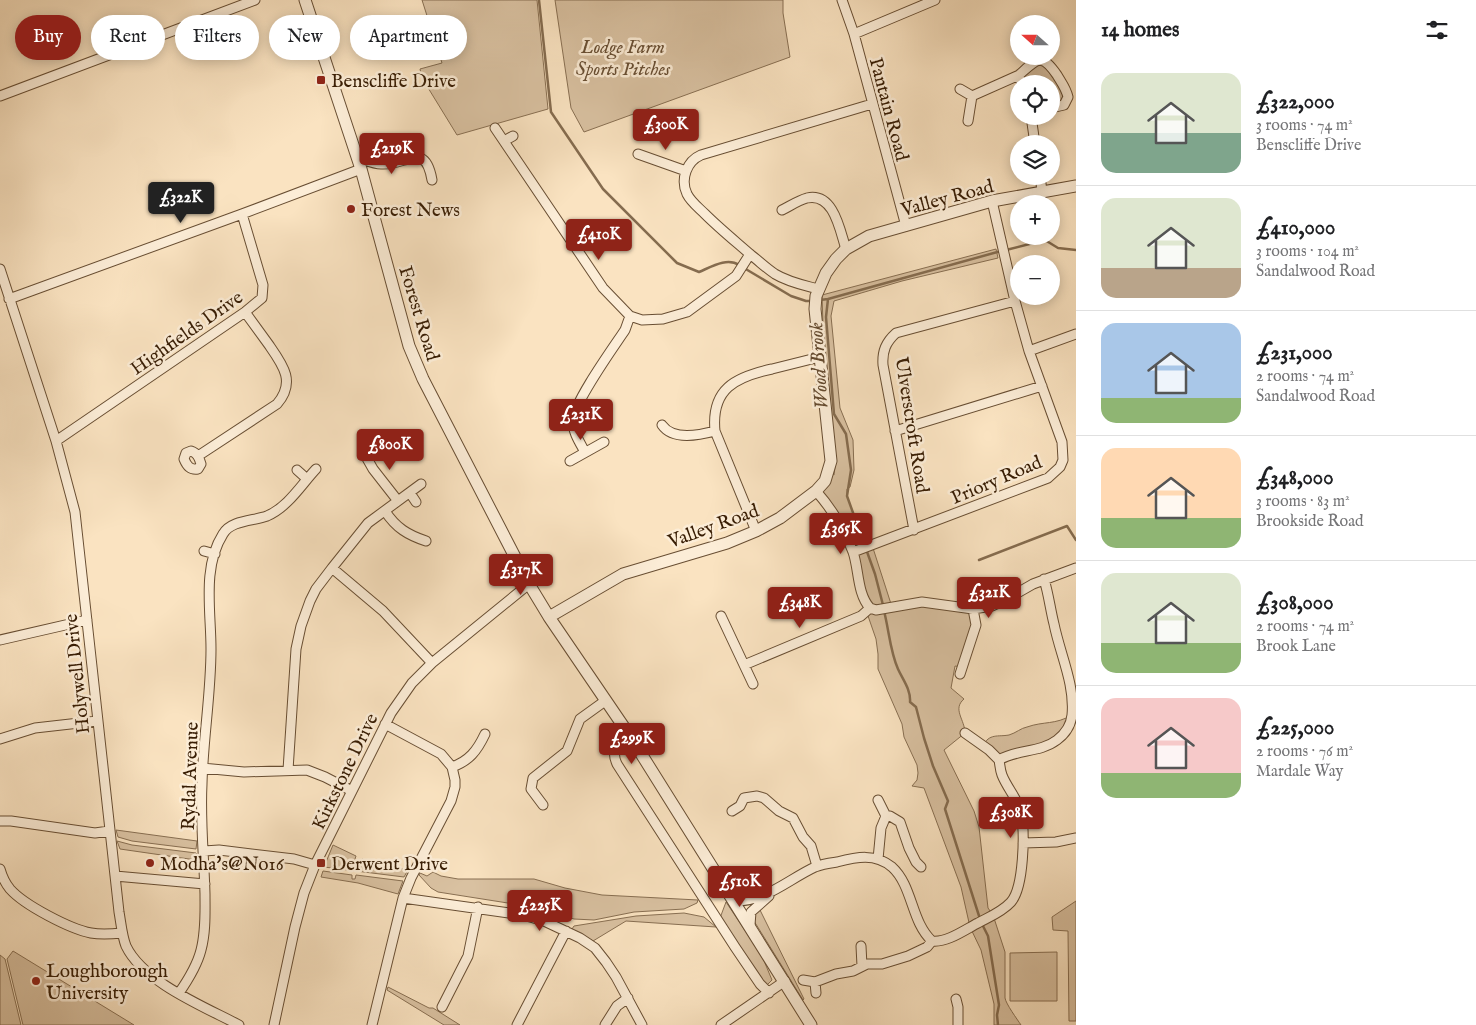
<!DOCTYPE html>
<html lang="en">
<head>
<meta charset="utf-8">
<style>
  :root { --surface:#fff; --page:#f6f6f6; --text:#202124; --muted:#757577; --line:#e0e0e0; --accent:#8f2418 }
  body { margin:0; font-family:"IM FELL English",serif; background:var(--page); color:var(--text); height:100vh; display:flex; flex-direction:column; font-size:19px; white-space:nowrap }
  * { box-sizing:border-box; margin:0 }
  p { font-size:16px; color:var(--muted) }
  .icon { flex:none; width:28px; height:28px; fill:none; stroke:currentColor; stroke-width:2; stroke-linecap:round; stroke-linejoin:round }
  .map { position:relative; flex:1; overflow:hidden }
  .sheet { display:flex; flex-direction:column; background:var(--surface); width:400px }
  .sheet>* { flex:none }
  .banner { position:absolute; left:15px; top:15px; width:475px; height:45px; display:flex; gap:10px }
  .needle { width:32px; rotate:291deg }
  .fabs { position:absolute; left:1010px; top:15px; display:grid; gap:10px }
  .fabs a { display:grid; place-items:center; width:50px; height:50px; border-radius:50%; background:var(--surface); box-shadow:0 2px 12px #0003; font-size:25px }
  .price { position:absolute; translate:-50% -42px; padding:0 11px; border-radius:5px; background:var(--accent); color:#fff; font-size:16px; line-height:32px; filter:drop-shadow(0 1px 2px #0008) }
  .price::after { content:''; position:absolute; left:50%; top:30px; width:15px; height:11px; margin-left:-8px; background:inherit; clip-path:polygon(0 0,100% 0,50% 100%) }
  .price.active { background:#222; color:#fff }
  ul { padding:0; list-style:none }
  li { display:flex; align-items:center; gap:15px; height:125px; padding:0 25px }
  li+li { border-top:1px solid var(--line) }
  li span { display:grid; place-items:center; flex:none; width:140px; height:100px; border-radius:15px; color:#555 }
  li>.icon { margin-inline-start:auto }
  span .icon { width:60px; height:60px; fill:#fffc; stroke-width:1 }
  li b { font-size:21px }
  h2 { display:flex; justify-content:space-between; align-items:center; height:60px; padding:0 25px; font-size:21px }
  .chip { padding:0 18px; border-radius:22px; background:var(--surface); box-shadow:0 2px 12px #0003; font-size:18px; line-height:45px }
  .chip.active { background:var(--accent); color:#fff }
  main { display:flex; flex:1; min-height:0 }
  .map>svg:first-child { display:block }
  .green { fill:#d9c1a1; stroke:#886f52 }
  .lines { fill:none; stroke-linecap:round; stroke-linejoin:round }
  .stream { stroke:#856c4f; stroke-width:2.5 }
  .minor-casing { stroke:#684e33; stroke-width:11 }
  .tertiary-casing { stroke:#684e33; stroke-width:13 }
  .minor { stroke:#fcedd7; stroke-width:9 }
  .tertiary { stroke:#fcedd7; stroke-width:11 }
  .poi-dot { fill:#8f2418; stroke:#fcedd7; stroke-width:2 }
  .labels { text-anchor:middle; stroke-width:5; stroke-linejoin:round; paint-order:stroke }
  .park-label { font-size:19px; font-style:italic; fill:#684e33; stroke:#fcedd7 }
  .poi-label { font-size:19px; fill:#381d04; stroke:#fcedd7; text-anchor:start }
  .street-label { font-size:19px; fill:#381d04; stroke:#fcedd7 }
  .water-label { font-size:20px; font-style:italic; fill:#654b30; stroke:#fcedd7 }
</style>
</head>
<body>
<main>
<div class="map">
<svg width="1076" height="1025" viewBox="0 0 1076 1025">
  <rect width="100%" height="100%" fill="#fae3c1"/>
  <filter id="stains"><feTurbulence type="fractalNoise" baseFrequency=".004" numOctaves="4"/><feColorMatrix values="0 0 0 0 .2 0 0 0 0 .09 0 0 0 0 .02 0 0 0 .5 -.17"/></filter>
  <radialGradient id="worn" r=".72"><stop offset=".6" stop-color="#630" stop-opacity="0"/><stop offset="1" stop-color="#630" stop-opacity=".3"/></radialGradient>
  <path class="green" d="M422 0H537L548 109 457 135 422 78 420 69 442 63Z
    M555 0H783V13L790 57 584 132 571 108Z
    M1041 60 1068 97 1051 108V84H1022L1019 75Z
    M996 249 998 258 902 281 834 301 831 316 840 408 853 440 854 470 850 487 847 489V496L866 547 872 545 892 607 910 604 973 609 976 625 962 667 955 666 951 688 964 699C952 709 965 720 965 733L944 750 974 811 979 827 988 908 993 915 1005 952V998C1006 1004 1017 1019 1021 1025H994V1004L981 950 970 927 961 887 924 788 912 786 917 780 918 773 917 765 904 737 902 724 878 669V654L876 639 867 613 853 552 816 492 829 472 834 475 836 459 824 356 822 295Z
    M1072 715 1055 742 1003 757 983 746C989 733 998 737 1009 735 1016 733 1021 728 1027 727 1044 721 1055 725 1072 715Z
    M116 830 197 841 196 849 132 841 118 837Z
    M117 841 132 845 196 853 197 854 198 859 196 860 120 849Z
    M333 845 356 856 354 862 359 864 362 859 370 863 408 870 404 877 324 867Z
    M323 871 352 875V879H355L356 875 403 881 398 894 358 883 321 877Z
    M433 872 441 876 458 879H534L565 888 602 895 698 900 697 903 684 909 634 912 594 920 574 919 533 907 438 892 431 888 419 875 420 873 427 876Z
    M1076 901V1021H1069L1068 931 1053 930 1052 917Z
    M726 902 762 956 772 980 767 985 763 984 720 918Z
    M760 910 804 999 803 1000 754 921 755 914Z
    M684 913 704 917 716 927 626 921 593 941 572 929 574 926 636 916Z
    M13 951 134 1025H23L7 959Z
    M1057 952V1001H1010V953Z
    M0 955 5 959 21 1025H0Z
    M388 987 429 1008H433L460 1025H444L387 990Z"/>
  <g class="lines">
    <path class="stream" d="M539 0 551 112 603 189 677 263 699 272C711 267 727 257 739 265
      M1006 250 1045 240 1058 248 1076 250
      M744 268 791 296 806 301H812
      M828 299 1001 251
      M820 300 828 299 826 317 834 414 846 434 851 470 847 496 875 574 883 605
      M979 560 1067 526 1076 540
      M884 611C889 630 890 651 898 669 903 680 911 690 910 702L916 707 924 738 933 766 948 801 945 809 980 919
      M982 924 988 936 999 1005 997 1015 998 1025"/>
    <defs>
      <path id="minor" d="M842 0 854 34 906 226
        M854 34 935 0
        M1019 75C1037 59 1041 52 1057 75 1061 82 1066 88 1068 97L1064 105 1051 108
        M960 89 972 96 968 121
        M0 96 255 0
        M972 96 1019 75 1022 84
        M1031 116 1035 144
        M495 128 603 288 630 316 642 320 663 319 687 312 736 276 750 254
        M504 141 513 136
        M638 154 686 171
        M358 158C365 160 373 164 381 164 406 166 425 140 432 180
        M1040 176 1042 191
        M782 210C790 206 799 200 807 198 834 192 840 231 846 249
        M0 269 56 441 75 512 119 912C121 923 122 936 126 946 143 982 205 1007 239 1025
        M818 289C803 285 788 282 775 274 766 268 759 261 751 255 735 241 719 228 705 214 698 207 691 202 687 194 680 179 687 161 701 155L872 104
        M9 299 242 214 361 169
        M1029 351 1076 334
        M662 425C673 441 700 435 715 431
        M895 431 1042 386
        M56 441 245 312 262 298 263 285 242 214
        M191 451C197 453 199 457 201 464L198 469C190 470 187 466 184 459L186 453Z
        M585 452C580 443 572 431 573 420 574 402 613 348 625 330L630 316
        M364 453 373 469 398 501
        M198 456 277 404C296 382 283 365 269 345 261 334 253 323 245 312
        M570 461 604 442
        M297 470 307 479
        M816 491C831 508 845 531 853 552 859 569 857 594 870 608
        M410 493 416 502
        M385 511C396 528 408 535 426 541
        M914 530 883 365C882 351 886 342 896 333L1015 301
        M756 531 715 431C711 389 735 377 772 369 788 365 804 361 820 357
        M204 551 215 554
        M853 552 1048 478 1060 467 1063 460 1062 442 1029 351 1015 301 992 201
        M332 568 383 611 432 663
        M870 608 876 610 922 602 973 609 992 606 1005 600 1033 584 1076 568
        M721 616 753 684
        M0 640 87 620
        M744 665 861 616 870 608
        M960 674 976 625 973 609
        M965 733 989 750 999 760
        M630 736C618 745 610 748 617 764L735 947 760 984 769 993
        M0 739 35 728 97 721
        M999 760C1017 749 1040 753 1057 740 1065 734 1071 725 1072 715 1075 684 1060 654 1054 624 1050 608 1049 596 1044 579
        M452 767C469 761 477 751 485 734
        M202 768 244 772 307 770 325 777 352 791
        M288 770 296 649 301 626 310 601 316 589 332 568 368 523 421 484
        M878 800 886 816
        M543 805 531 789 533 778 567 751 580 719 605 701
        M732 811 740 806 744 798 757 796 764 798 779 811 793 818 803 837 811 846 817 866
        M886 816H890L900 822 909 848 916 862 921 867
        M0 821H11L95 833 109 831
        M1023 843 1056 842 1076 838
        M204 851 219 850 294 859 315 865
        M878 859 881 828 886 816
        M0 869C2 876 5 883 10 889 24 905 70 929 91 933 102 935 112 934 122 933
        M115 876 205 884
        M403 898 523 915 544 921 580 938 595 948 606 962 616 977 642 1025
        M735 901C765 902 789 879 815 867 822 864 830 863 837 862 857 857 875 853 892 867 913 886 911 922 932 941 947 943 966 929 978 923 989 917 1002 912 1011 902 1024 887 1025 832 1021 813 1018 799 1007 788 1002 775 1000 770 1000 765 999 760
        M750 925 751 912 769 896
        M861 946 862 966
        M803 980 815 982 836 974 853 971 867 964H882L908 956 927 947 932 941
        M815 982 816 993
        M179 993C188 980 197 966 201 950 206 931 205 912 205 894 204 857 200 820 202 784 203 739 211 694 211 649 211 611 202 567 223 534 231 520 254 521 267 516 288 507 301 485 316 469
        M956 999 958 1007V1025
        M442 1007 468 956 478 907
        M274 1025 295 927 304 893 315 865 391 713 412 683 432 663 529 584
        M372 1025 403 898 411 878 451 801 455 787V780L452 767 441 754 385 724
        M517 1025 566 931
        M605 1025 617 1006 628 998
        M721 1025 785 981"/>
      <path id="tertiary" d="M305 0 361 169 409 346 423 379 529 584 549 617 630 736 811 1025
        M549 617 623 574 727 543 756 531 780 518 816 491 825 481 831 461 815 309 816 296 826 273 836 259 846 249 869 236 992 201 1076 186"/>
    </defs>
    <use href="#minor" class="minor-casing"/>
    <use href="#tertiary" class="tertiary-casing"/>
    <use href="#minor" class="minor"/>
    <use href="#tertiary" class="tertiary"/>
  </g>
  <g class="poi-dot">
    <rect x="316" y="75" width="10" height="10" rx="2.5"/>
    <circle cx="351" cy="209" r="5"/>
    <circle cx="150" cy="863" r="5"/>
    <rect x="316" y="858" width="10" height="10" rx="2.5"/>
    <circle cx="36" cy="981" r="5"/>
  </g>
  <g class="labels">
    <g class="park-label">
      <text x="623" y="53">Lodge Farm<tspan x="623" dy="22">Sports Pitches</tspan></text>
    </g>
    <g class="poi-label">
      <text x="331" y="87">Benscliffe Drive</text>
      <text x="361" y="216">Forest News</text>
      <text x="160" y="870">Modha's@No16</text>
      <text x="331" y="870">Derwent Drive</text>
      <text x="46" y="977">Loughborough<tspan x="46" dy="22">University</tspan></text>
    </g>
    <g class="street-label">
      <text transform="translate(890 109) rotate(75)" y="7">Pantain Road</text>
      <text transform="translate(947 197) rotate(-15)" y="7">Valley Road</text>
      <text transform="translate(420 313) rotate(73)" y="7">Forest Road</text>
      <text transform="translate(186 332) rotate(-35)" y="7">Highfields Drive</text>
      <text transform="translate(913 425) rotate(81)" y="7">Ulverscroft Road</text>
      <text transform="translate(996 479) rotate(-23)" y="7">Priory Road</text>
      <text transform="translate(713 525) rotate(-20)" y="7">Valley Road</text>
      <text transform="translate(76 674) rotate(-96)" y="7">Holywell Drive</text>
      <text transform="translate(344 771) rotate(-64)" y="7">Kirkstone Drive</text>
      <text transform="translate(189 776) rotate(-88)" y="7">Rydal Avenue</text>
    </g>
    <g class="water-label">
      <text transform="translate(818 366) rotate(-94)" y="7">Wood Brook</text>
    </g>
  </g>
  <rect width="100%" height="100%" filter="url(#stains)"/>
  <rect width="100%" height="100%" fill="url(#worn)"/>
</svg>
<div class="fabs">
<a><svg class="needle" viewBox="-14 -14 28 28"><path d="M0-13l5 13h-10z" fill="#e53935"/><path d="M0 13l5-13h-10z" fill="#757577"/></svg></a>
<a><svg class="icon" aria-label="locate" viewBox="0 0 24 24"><circle cx="12" cy="12" r="6"/><path d="M12 2v4M12 18v4M2 12h4M18 12h4"/></svg></a>
<a><svg class="icon" aria-label="layers" viewBox="0 0 24 24"><path d="M12 4l9 5-9 5-9-5zM3 14l9 5 9-5"/></svg></a>
<a>+</a>
<a>−</a>
</div>
<b class="price" style="left:666px;top:151px">£300K</b>
<b class="price" style="left:392px;top:175px">£219K</b>
<b class="price active" style="left:181px;top:224px">£322K</b>
<b class="price" style="left:599px;top:261px">£410K</b>
<b class="price" style="left:581px;top:441px">£231K</b>
<b class="price" style="left:390px;top:471px">£800K</b>
<b class="price" style="left:841px;top:555px">£365K</b>
<b class="price" style="left:521px;top:596px">£317K</b>
<b class="price" style="left:989px;top:619px">£321K</b>
<b class="price" style="left:800px;top:629px">£348K</b>
<b class="price" style="left:632px;top:765px">£299K</b>
<b class="price" style="left:1011px;top:839px">£308K</b>
<b class="price" style="left:740px;top:908px">£510K</b>
<b class="price" style="left:540px;top:932px">£225K</b>
<div class="banner">
<a class="chip active">Buy</a>
<a class="chip">Rent</a>
<a class="chip">Filters</a>
<a class="chip">New</a>
<a class="chip">Apartment</a>
</div>
</div>
<section class="sheet">
<h2>14 homes<svg class="icon" aria-label="filters" viewBox="0 0 24 24"><path d="M4 7h16M4 17h16"/><circle cx="9" cy="7" r="2"/><circle cx="15" cy="17" r="2"/></svg></h2>
<ul>
<li><span style="background:linear-gradient(#dfe7d0 60%,#7fa58c 0)"><svg class="icon" aria-label="home" viewBox="0 0 24 24"><path d="M3 11l9-7 9 7M6 9v11h12V9"/></svg></span><div><b>£322,000</b><p>3 rooms · 74 m²</p><p>Benscliffe Drive</p></div></li>
<li><span style="background:linear-gradient(#dfe7d0 70%,#b9a48a 0)"><svg class="icon" aria-label="home" viewBox="0 0 24 24"><path d="M3 11l9-7 9 7M6 9v11h12V9"/></svg></span><div><b>£410,000</b><p>3 rooms · 104 m²</p><p>Sandalwood Road</p></div></li>
<li><span style="background:linear-gradient(#a9c7e8 75%,#8fb573 0)"><svg class="icon" aria-label="home" viewBox="0 0 24 24"><path d="M3 11l9-7 9 7M6 9v11h12V9"/></svg></span><div><b>£231,000</b><p>2 rooms · 74 m²</p><p>Sandalwood Road</p></div></li>
<li><span style="background:linear-gradient(#ffd9b3 70%,#8fb573 0)"><svg class="icon" aria-label="home" viewBox="0 0 24 24"><path d="M3 11l9-7 9 7M6 9v11h12V9"/></svg></span><div><b>£348,000</b><p>3 rooms · 83 m²</p><p>Brookside Road</p></div></li>
<li><span style="background:linear-gradient(#dfe7d0 70%,#8fb573 0)"><svg class="icon" aria-label="home" viewBox="0 0 24 24"><path d="M3 11l9-7 9 7M6 9v11h12V9"/></svg></span><div><b>£308,000</b><p>2 rooms · 74 m²</p><p>Brook Lane</p></div></li>
<li><span style="background:linear-gradient(#f6c9c9 75%,#8fb573 0)"><svg class="icon" aria-label="home" viewBox="0 0 24 24"><path d="M3 11l9-7 9 7M6 9v11h12V9"/></svg></span><div><b>£225,000</b><p>2 rooms · 76 m²</p><p>Mardale Way</p></div></li>
</ul>
</section>
</main>
</body>
</html>
